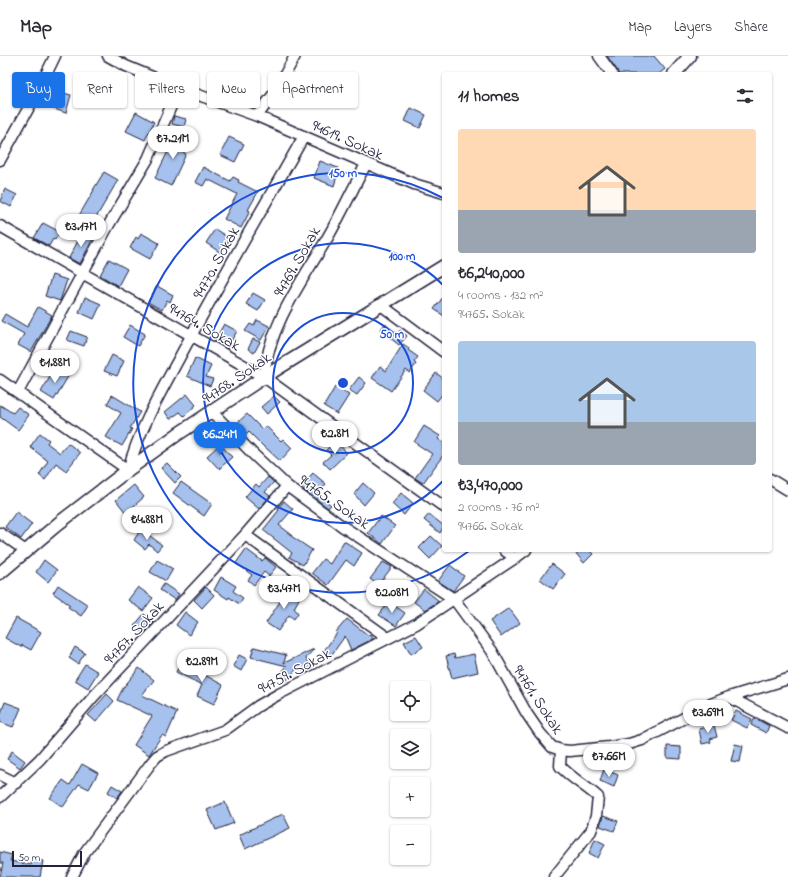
<!DOCTYPE html>
<html lang="en">
<head>
<meta charset="utf-8">
<style>
  :root { --surface:#fff; --page:#f7f7f7; --text:#2b2b33; --muted:#7c7c81; --line:#e1e1e2; --accent:#1a73e8 }
  body { margin:0; font-family:"Indie Flower",sans-serif; background:var(--page); color:var(--text); height:100vh; display:flex; flex-direction:column; font-size:15px; white-space:nowrap }
  * { box-sizing:border-box; margin:0 }
  p { font-size:13px; color:var(--muted) }
  .icon { flex:none; width:22px; height:22px; fill:none; stroke:currentColor; stroke-width:2; stroke-linecap:round; stroke-linejoin:round }
  .map { position:relative; flex:1; overflow:hidden }
  .drawer { position:absolute; left:442px; top:16px; width:330px; height:480px; display:flex; flex-direction:column; background:var(--surface); border-radius:4px; box-shadow:0 1px 3px #0004 }
  .drawer>* { flex:none }
  .banner { position:absolute; left:12px; top:16px; width:370px; height:36px; display:flex; gap:8px }
  .controls { position:absolute; left:390px; top:625px; display:grid; gap:8px }
  .controls a { display:grid; place-items:center; width:40px; height:40px; border-radius:4px; background:var(--surface); box-shadow:0 1px 3px #0004; font-size:20px }
  .scale { position:absolute; left:12px; bottom:10px; width:70px; box-sizing:border-box; padding-left:4px; border:2px solid #22223b; border-top:0; font-size:11px; line-height:14px; white-space:nowrap; color:#22223b; -webkit-text-stroke:3px #fff; paint-order:stroke }
  .price { position:absolute; translate:-50% -34px; padding:0 9px; border-radius:14px; background:#fff; color:#222; font-size:13px; line-height:26px; filter:drop-shadow(0 1px 2px #0008) }
  .price::after { content:''; position:absolute; left:50%; top:24px; width:12px; height:9px; margin-left:-6px; background:inherit; clip-path:polygon(0 0,100% 0,50% 100%) }
  .price.active { background:var(--accent); color:#fff }
  ul { padding:0; list-style:none }
  li { display:grid; align-content:center; gap:8px; height:212px; padding:0 16px }
  li span { display:grid; place-items:center; height:124px; border-radius:4px; color:#555 }
  li>.icon { margin-inline-start:auto }
  span .icon { width:72px; height:72px; fill:#fffc; stroke-width:1 }
  li b { font-size:17px }
  h2 { display:flex; justify-content:space-between; align-items:center; height:48px; padding:0 16px; font-size:17px }
  .pill { padding:0 14px; border-radius:4px; background:var(--surface); box-shadow:0 1px 3px #0004; font-size:14px; line-height:36px }
  .pill.active { background:var(--accent); color:#fff }
  header { display:flex; align-items:center; gap:24px; box-sizing:border-box; height:56px; padding:0 20px; background:var(--surface); border-bottom:1px solid var(--line) }
  header strong { font-size:19px }
  nav { display:flex; gap:22px; margin-inline-start:auto; font-size:14px }
  .map>svg:first-child { display:block }
  .building { fill:#a6c1ed; stroke:#22223b }
  .lines { fill:none; stroke-linecap:round; stroke-linejoin:round }
  .minor-casing { stroke:#22223b; stroke-width:13 }
  .tertiary-casing { stroke:#22223b; stroke-width:15 }
  .minor { stroke:#fff; stroke-width:10 }
  .tertiary { stroke:#fff; stroke-width:12 }
  .ring { fill:none; stroke:#1d4ed8; stroke-width:2 }
  .labels { text-anchor:middle; stroke-width:3; stroke-linejoin:round; paint-order:stroke }
  .street-label { font-size:16px; fill:#22223b; stroke:#fff }
  .centre { fill:#1d4ed8; stroke:#fff; stroke-width:2 }
  .ring-label { font-size:12px; text-anchor:middle; font-weight:bold; fill:#1d4ed8; stroke:#fff; stroke-width:3; stroke-linejoin:round; paint-order:stroke }
</style>
</head>
<body>
<header>
<strong>Map</strong>
<nav><a>Map</a><a>Layers</a><a>Share</a></nav>
</header>
<div class="map">
<svg width="788" height="821" viewBox="0 0 788 821">
  <rect width="100%" height="100%" fill="#fff"/>
  <filter id="ink" filterUnits="userSpaceOnUse"><feTurbulence type="fractalNoise" baseFrequency=".025" numOctaves="2"/><feDisplacementMap in="SourceGraphic" scale="8" xChannelSelector="R" yChannelSelector="G"/><feConvolveMatrix kernelMatrix="1 2 1 2 8 2 1 2 1" color-interpolation-filters="sRGB"/></filter>
  <g filter="url(#ink)">
    <path class="building" d="M607 0H654L665 13 659 18H618L617 14Z
      M56 35 71 39 66 57 51 52Z
      M411 52 426 59 420 72 405 65Z
      M136 56 154 66 145 84 126 75Z
      M174 60 186 63 184 71 172 68Z
      M177 77 189 83 183 96 186 98 171 130 155 122Z
      M229 81 244 88 235 106 220 99Z
      M320 105 338 112 335 119 337 120 334 130 314 122Z
      M203 111 230 125 233 121 239 124 238 126 258 136 248 154 250 155 241 172 224 163 237 138 207 123 203 130 195 126Z
      M104 116 118 124 90 172 77 163 94 134H93Z
      M5 133 17 139 11 151 0 145Z
      M43 167 60 176 55 184 53 183 49 190 34 182Z
      M215 173 230 183 221 197 206 187Z
      M82 177 93 182 80 208 69 202Z
      M141 177 159 187 150 203 130 192 136 181 138 183Z
      M109 203 127 213 118 230 100 219Z
      M52 219 67 224 60 245 45 240Z
      M157 230 173 239 170 246 167 244 162 254 148 246Z
      M253 237 265 244 258 255 246 248Z
      M444 240V260L434 253Z
      M85 241 101 248 94 263 79 256Z
      M38 251 52 259 31 296 18 289 24 278 1 265 5 258 27 271Z
      M257 264 269 270 261 284 245 275 250 268 254 270Z
      M224 268 237 275 227 293 214 285Z
      M385 268 398 278 400 274 407 280 399 289 380 274Z
      M130 269 145 278 138 290 123 281Z
      M71 275 87 281 84 290 67 284Z
      M253 283 260 286 254 297 248 293Z
      M403 288 409 292 408 294 418 301 414 306 416 308 410 317 406 314 391 335 372 322 380 310 386 315Z
      M112 299 124 305 117 320 104 315Z
      M195 302 211 310 206 321 213 323 210 330 187 320Z
      M56 311 69 319 54 344 41 336Z
      M436 317 444 323V336L437 345 423 334Z
      M359 321 366 327 357 339 349 334Z
      M335 331 349 339 337 358 324 350Z
      M187 338 196 349 184 360 180 356 170 363 165 356Z
      M112 339 140 356 130 372 132 373 122 390 106 381 121 357 107 348Z
      M274 340 280 346 267 358 261 351Z
      M0 349 13 357 18 351 29 359 18 374 0 361Z
      M247 358 262 373 266 370 281 385 283 383 292 392 280 405 266 392H265L249 376 246 379 236 368Z
      M424 370 440 380 438 383 444 387V398L423 427 415 422 432 398 414 386Z
      M40 377 49 384 47 387 60 397 68 387 80 397 66 415 56 407 45 424 39 419 48 405 30 391Z
      M336 385 347 397 330 413 323 406 331 399 326 394Z
      M220 388 232 401 219 413 207 400Z
      M167 407 181 421 175 427 161 412Z
      M313 417 326 428 318 438 331 449 328 452 300 431Z
      M268 421 274 426 265 436 270 440 259 453 245 441 256 428 259 431Z
      M181 426 212 448 204 460 173 437Z
      M363 427 374 437 364 449 354 438Z
      M134 429 144 441 126 457 116 444Z
      M401 437 413 447 404 459 392 448Z
      M284 445 293 453 279 469 292 479 291 480 312 494 303 509 289 501 292 497 263 474 279 454 278 452Z
      M16 456 32 468 21 483 5 471Z
      M429 458 444 470 440 477 424 464Z
      M381 460 395 470 382 488 368 477Z
      M141 473 162 489 157 495 149 488 145 493 134 484Z
      M431 480 442 490 430 503 419 492Z
      M344 485 362 497 354 510 346 504 328 529 312 517 323 503 330 508Z
      M246 493 262 505 265 502 276 511 269 520 264 516 254 529 248 524 252 519 236 507Z
      M573 494H589L593 498 584 507Z
      M44 504 57 514 48 526 36 516Z
      M157 504 173 513 166 525 150 516Z
      M383 506 392 511 378 529 370 523Z
      M552 508 565 518 553 533 540 523Z
      M450 509 464 520 453 535 438 525Z
      M221 521 236 530 233 535 243 542 239 548 229 541 228 543 214 534Z
      M164 528 179 538 175 544 160 534Z
      M58 529 88 549 81 560 68 551 70 549 53 537Z
      M138 531 153 542 143 555 128 544Z
      M206 531 214 539 202 552 194 544Z
      M284 533 299 543 294 552 298 557 294 563 289 559 278 575 266 567 281 544 279 543Z
      M424 533 439 545 425 554 414 546Z
      M389 546 405 557 396 570 379 559Z
      M509 552 520 567 501 581 490 565Z
      M185 556 198 566 189 579 176 569Z
      M144 558 154 566 143 578 134 570Z
      M16 562 41 576 31 594 22 589 21 591 5 582Z
      M347 563 368 579 371 578 373 583 351 594 345 580 330 601 323 596 337 577 336 576Z
      M416 580 423 591 411 598 404 586Z
      M75 591 85 597 78 608 69 602Z
      M254 591 286 599 284 607 314 593 306 602 312 613 304 617 300 609 286 625 279 619 287 610 251 601Z
      M454 598 455 602 474 598 478 616 452 622 446 600Z
      M239 599 247 603 241 615 233 610Z
      M181 606 223 629 214 648 197 640 202 629 176 616Z
      M85 608 98 616 88 632 75 624Z
      M139 612 154 624 142 639 177 656 166 681 162 679 149 699 134 689 152 660 117 644 123 632Z
      M107 638 114 645 96 666 88 659Z
      M5 646 21 652 13 671 0 666V660Z
      M736 655 752 663 747 672 731 664Z
      M755 662 769 670 766 677 751 669Z
      M714 669 717 681 710 683 711 686 702 688 699 673Z
      M735 688 743 690 740 706 731 705Z
      M667 690 681 691V703L667 702Z
      M12 695 25 705 20 712 7 703Z
      M82 708 98 717 89 733 79 728 63 751 50 742 63 724 70 729Z
      M604 713 618 719 614 731 600 725Z
      M112 729 122 735 117 742 108 736Z
      M225 746 234 767 216 774 207 754Z
      M283 758 290 772 245 793 239 779Z
      M603 760 618 765 614 775 600 770Z
      M595 783 605 788 598 802 589 797Z
      M0 796 12 799 10 805 31 809 32 803 43 805 40 821H0L3 807H0Z"/>
    <g class="lines">
      <defs>
        <path id="minor" d="M108 0 126 10 179 32 257 60 414 128 444 137
          M599 0 612 18
          M257 60 276 35 295 0
          M0 104 39 33 55 0
          M0 170 264 321 444 451
          M381 249 444 296
          M264 321C268 272 300 228 325 186 340 161 352 134 366 108
          M0 324 128 414C140 371 162 334 183 295 221 223 263 152 304 80
          M18 336 107 172 148 103 179 32
          M212 356 254 399 287 430 342 470 454 543 492 595 527 658 540 677 552 691 561 694 570 695 609 691 629 688 642 684 711 648 729 641 788 623
          M770 423 788 434
          M0 477 26 495
          M245 479 388 582
          M504 494 515 502
          M729 641 788 672
          M0 719 16 727
          M0 741 40 703 94 640 245 479 287 430
          M72 821 85 796 151 707 157 700 166 695 225 674 258 650 279 638 416 568 515 502 526 494
          M554 821 591 775 596 760 598 741C586 730 571 722 560 710L561 694"/>
        <path id="tertiary" d="M674 18 690 0
          M0 517 59 467 128 414 178 378 264 321 444 210"/>
      </defs>
      <use href="#minor" class="minor-casing"/>
      <use href="#tertiary" class="tertiary-casing"/>
      <use href="#minor" class="minor"/>
      <use href="#tertiary" class="tertiary"/>
    </g>
  </g>
  <g class="ring">
    <circle cx="343" cy="327" r="70"/>
    <path d="M444 424A140 140 0 1 1 444 230"/>
    <path d="M469 495A210 210 0 1 1 443 142"/>
  </g>
  <g class="labels">
    <g class="street-label">
      <text transform="translate(348 83) rotate(24)" y="6">94619. Sokak</text>
      <text transform="translate(296 205) rotate(-60)" y="6">94769. Sokak</text>
      <text transform="translate(215 206) rotate(-61)" y="6">94770. Sokak</text>
      <text transform="translate(205 270) rotate(30)" y="6">94764. Sokak</text>
      <text transform="translate(236 321) rotate(-34)" y="6">94768. Sokak</text>
      <text transform="translate(335 445) rotate(35)" y="6">94765. Sokak</text>
      <text transform="translate(133 576) rotate(-47)" y="6">94767. Sokak</text>
      <text transform="translate(294 614) rotate(-28)" y="6">94759. Sokak</text>
      <text transform="translate(539 643) rotate(57)" y="6">94761. Sokak</text>
    </g>
  </g>
  <circle cx="343" cy="327" r="6" class="centre"/>
  <g class="ring-label">
    <text x="343" y="121">150 m</text>
    <text x="402" y="204">100 m</text>
    <text x="392" y="282">50 m</text>
  </g>
</svg>
<div class="controls">
<a><svg class="icon" aria-label="locate" viewBox="0 0 24 24"><circle cx="12" cy="12" r="6"/><path d="M12 2v4M12 18v4M2 12h4M18 12h4"/></svg></a>
<a><svg class="icon" aria-label="layers" viewBox="0 0 24 24"><path d="M12 4l9 5-9 5-9-5zM3 14l9 5 9-5"/></svg></a>
<a>+</a>
<a>−</a>
</div>
<div class="scale">50 m</div>
<b class="price" style="left:173px;top:104px">₺7.21M</b>
<b class="price" style="left:81px;top:192px">₺3.17M</b>
<b class="price" style="left:55px;top:328px">₺1.88M</b>
<b class="price" style="left:335px;top:399px">₺2.8M</b>
<b class="price active" style="left:220px;top:400px">₺6.24M</b>
<b class="price" style="left:147px;top:485px">₺4.88M</b>
<b class="price" style="left:284px;top:554px">₺3.47M</b>
<b class="price" style="left:392px;top:558px">₺2.08M</b>
<b class="price" style="left:202px;top:627px">₺2.89M</b>
<b class="price" style="left:708px;top:678px">₺3.69M</b>
<b class="price" style="left:609px;top:722px">₺7.66M</b>
<div class="banner">
<a class="pill active">Buy</a>
<a class="pill">Rent</a>
<a class="pill">Filters</a>
<a class="pill">New</a>
<a class="pill">Apartment</a>
</div>
<section class="drawer">
<h2>11 homes<svg class="icon" aria-label="filters" viewBox="0 0 24 24"><path d="M4 7h16M4 17h16"/><circle cx="9" cy="7" r="2"/><circle cx="15" cy="17" r="2"/></svg></h2>
<ul>
<li><span style="background:linear-gradient(#ffd9b3 65%,#9aa5b1 0)"><svg class="icon" aria-label="home" viewBox="0 0 24 24"><path d="M3 11l9-7 9 7M6 9v11h12V9"/></svg></span><div><b>₺6,240,000</b><p>4 rooms · 132 m²</p><p>94765. Sokak</p></div></li>
<li><span style="background:linear-gradient(#a9c7e8 65%,#9aa5b1 0)"><svg class="icon" aria-label="home" viewBox="0 0 24 24"><path d="M3 11l9-7 9 7M6 9v11h12V9"/></svg></span><div><b>₺3,470,000</b><p>2 rooms · 76 m²</p><p>94766. Sokak</p></div></li>
</ul>
</section>
</div>
</body>
</html>
